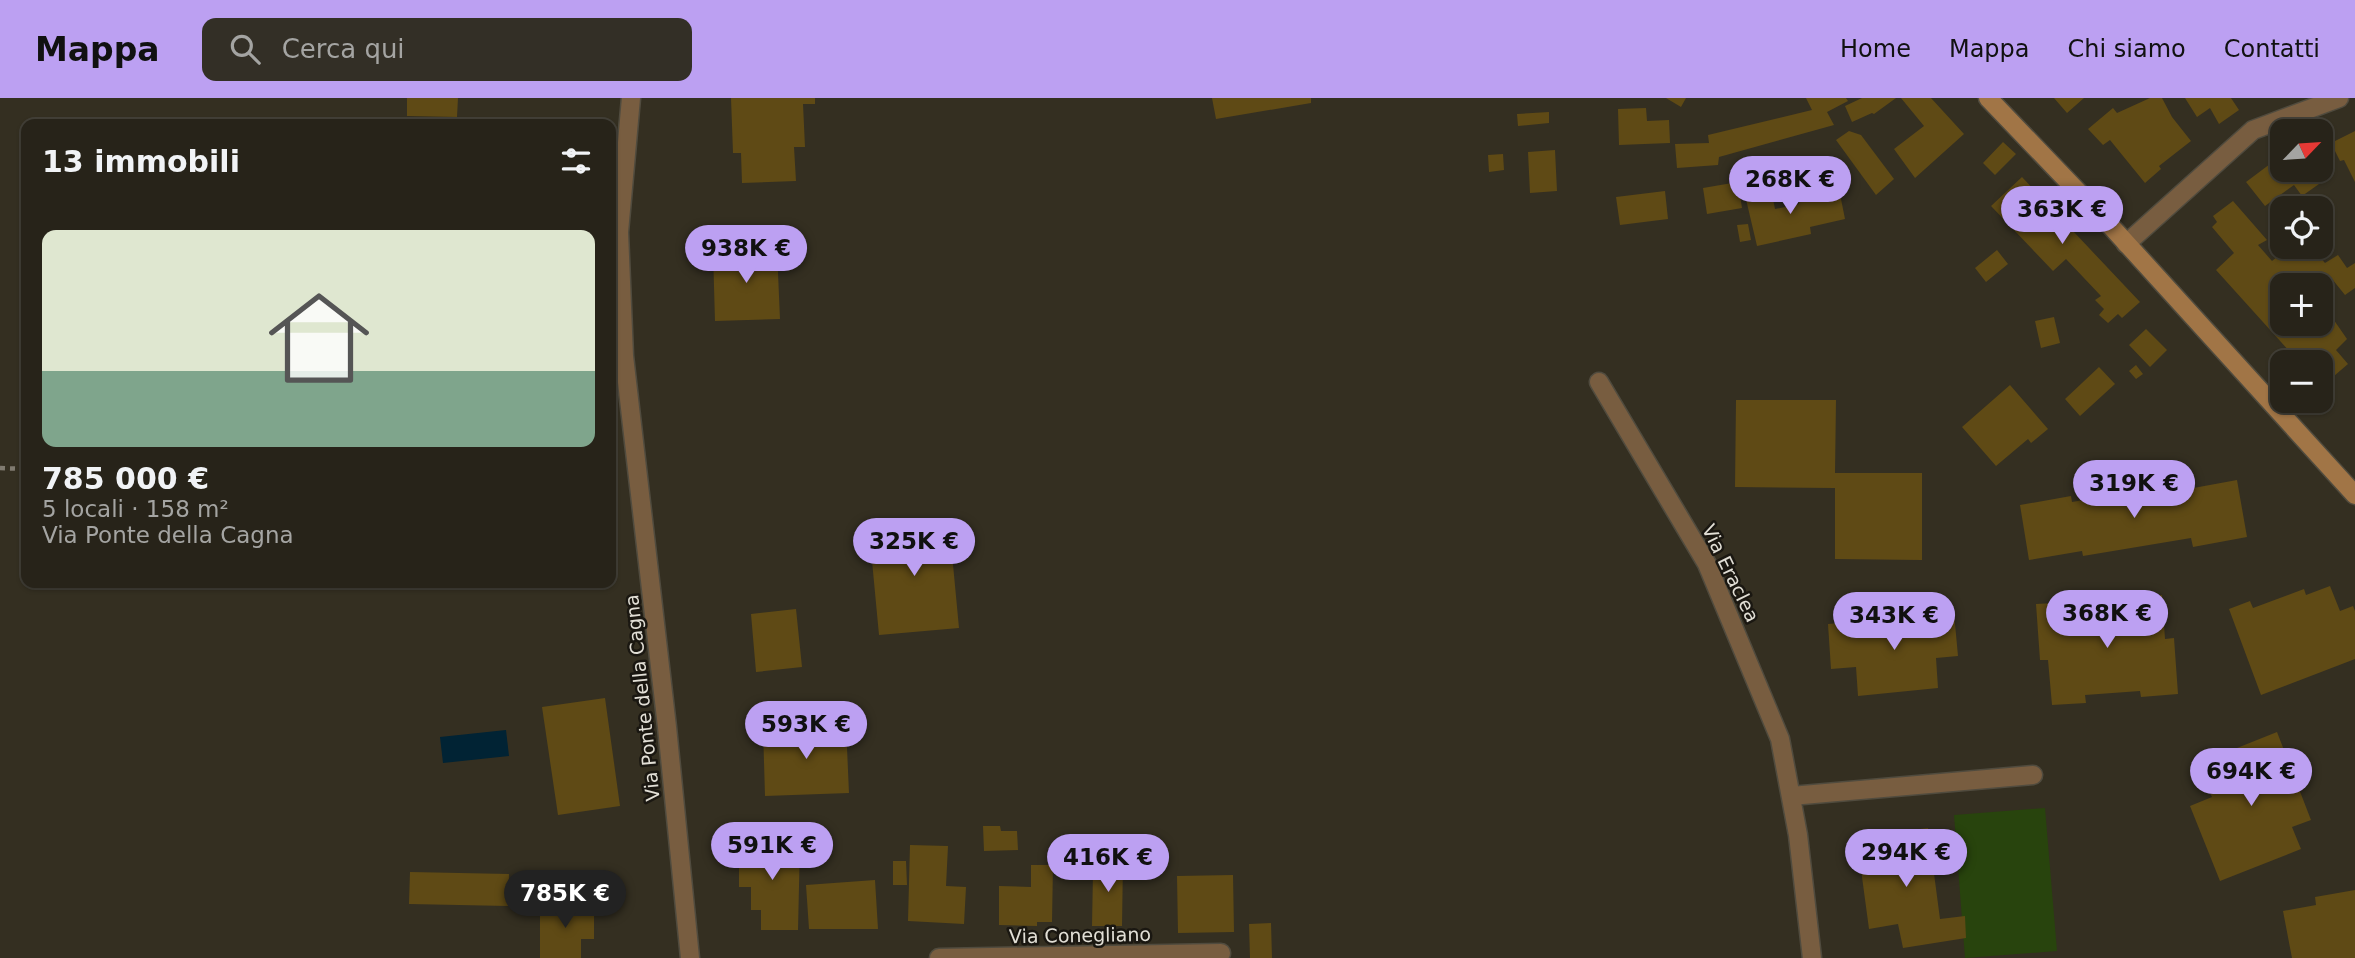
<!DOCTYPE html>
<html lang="it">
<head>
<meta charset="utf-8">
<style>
  :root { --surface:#272319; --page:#332f26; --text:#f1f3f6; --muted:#a4a4a2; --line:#434038; --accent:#bca0f2 }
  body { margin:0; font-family:"DejaVu Sans",sans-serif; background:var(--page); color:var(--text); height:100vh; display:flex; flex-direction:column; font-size:26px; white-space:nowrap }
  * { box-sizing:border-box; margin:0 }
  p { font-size:23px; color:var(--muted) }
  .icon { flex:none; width:38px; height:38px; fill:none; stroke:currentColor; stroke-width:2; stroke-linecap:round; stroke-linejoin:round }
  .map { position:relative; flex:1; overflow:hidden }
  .drawer { position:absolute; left:21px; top:21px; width:595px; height:469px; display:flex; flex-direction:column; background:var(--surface); border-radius:14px; box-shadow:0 2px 5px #0004,0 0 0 2px var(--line) }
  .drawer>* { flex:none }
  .needle { width:46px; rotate:65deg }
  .buttons { position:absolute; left:2270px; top:21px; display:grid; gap:14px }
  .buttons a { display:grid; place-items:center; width:63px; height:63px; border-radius:14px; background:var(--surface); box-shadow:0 2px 5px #0004,0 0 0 2px var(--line); font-size:35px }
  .price { position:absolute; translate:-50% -60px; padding:0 16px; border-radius:24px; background:var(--accent); color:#111; font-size:23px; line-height:46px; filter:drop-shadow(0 2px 4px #0008) }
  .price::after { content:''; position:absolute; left:50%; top:42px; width:21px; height:16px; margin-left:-10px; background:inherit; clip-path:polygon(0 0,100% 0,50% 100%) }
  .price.current { background:#222; color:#fff }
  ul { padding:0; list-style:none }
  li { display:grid; align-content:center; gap:14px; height:371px; padding:0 21px }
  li+li { border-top:2px solid var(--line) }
  li span { display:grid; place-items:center; height:217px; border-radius:14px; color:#555 }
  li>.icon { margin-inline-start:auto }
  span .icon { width:126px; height:126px; fill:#fffc; stroke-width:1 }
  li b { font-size:30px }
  h2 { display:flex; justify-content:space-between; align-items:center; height:84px; padding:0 21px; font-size:30px }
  header { display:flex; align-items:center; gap:42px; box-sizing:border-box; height:98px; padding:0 35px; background:var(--accent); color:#111 }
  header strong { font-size:33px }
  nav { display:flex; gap:38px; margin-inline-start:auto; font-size:24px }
  .search { width:490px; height:63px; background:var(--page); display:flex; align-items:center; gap:18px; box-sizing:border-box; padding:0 24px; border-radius:14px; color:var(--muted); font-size:26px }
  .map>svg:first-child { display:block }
  .green { fill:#28440d }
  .water { fill:#012334 }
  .building { fill:#5f4a15 }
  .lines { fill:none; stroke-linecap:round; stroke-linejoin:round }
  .street-casing { stroke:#504b3e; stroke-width:21 }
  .secondary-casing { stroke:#504b3e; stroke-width:21 }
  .path { stroke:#807b70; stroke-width:4.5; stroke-dasharray:5 5; stroke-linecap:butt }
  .street { stroke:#785d40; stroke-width:18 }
  .secondary { stroke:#a17546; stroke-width:18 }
  .labels { text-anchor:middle; stroke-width:5; stroke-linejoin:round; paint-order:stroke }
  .street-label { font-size:19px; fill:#e2dfd6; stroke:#1a1711 }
</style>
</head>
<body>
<header>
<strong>Mappa</strong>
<div class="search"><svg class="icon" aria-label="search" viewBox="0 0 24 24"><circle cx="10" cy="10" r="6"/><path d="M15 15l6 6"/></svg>Cerca qui</div>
<nav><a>Home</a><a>Mappa</a><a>Chi siamo</a><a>Contatti</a></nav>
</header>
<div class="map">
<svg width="2355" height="860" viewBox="0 0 2355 860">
  <rect width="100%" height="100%" fill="#342f21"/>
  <path class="green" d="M2045 710 2057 853 1965 860 1954 717Z"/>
  <path class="water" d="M506 632 509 658 443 665 440 639Z"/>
  <path class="building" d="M407 0H458L457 19 407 18Z
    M731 0H815V6H803L805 49H794L796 83 742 85 741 55H733Z
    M1212 0H1311V5L1216 21Z
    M1666 0H1686L1681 9Z
    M1806 0H1846L1848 3 1827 14 1834 27 1719 59 1718 67 1677 70 1675 46 1709 45 1708 37 1812 12Z
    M1862 0H1896L1874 16 1872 15 1852 24 1845 8Z
    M1901 0H1931L1964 36 1915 80 1894 51 1924 28Z
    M2054 0H2084L2067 15Z
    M2150 0H2162L2172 19 2191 43 2159 68 2161 71 2145 85 2110 42 2103 47 2088 31 2113 10 2117 15Z
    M2185 0H2231L2239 12 2219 26 2210 10 2197 19Z
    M1646 10 1647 23 1669 22 1670 45 1619 47 1618 11Z
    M1549 14V25L1518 28 1517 16Z
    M1849 33 1861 37 1894 81 1876 97 1836 42Z
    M2355 33V84L2344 62 2340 63 2331 45Z
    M2003 44 2016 56 1995 77 1983 65Z
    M1555 52 1557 93 1530 95 1528 54Z
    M1503 56 1504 72 1489 74 1488 57Z
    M2282 57V72H2308L2319 86 2302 98 2294 87 2265 108 2246 84Z
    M2022 79 2140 204 2122 220 2118 216 2108 225 2099 217 2104 211 2095 202 2101 198 2066 161 2053 173 1991 108Z
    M1738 84 1742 110 1707 116 1703 90Z
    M1771 91 1775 111 1799 106 1797 99 1810 96 1812 103 1840 96 1845 121 1810 129 1811 136 1757 148 1745 97Z
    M1665 93 1668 121 1620 127 1616 99Z
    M2233 103 2267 142 2258 147 2272 163 2289 149 2297 155 2306 149H2311L2325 165 2338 157 2347 170 2355 165V190L2345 197 2328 176 2316 187H2282V226H2320V202L2347 241 2336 252 2348 266 2320 290V264H2299L2216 172 2234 155 2212 129 2217 124 2213 118Z
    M1748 126 1751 142 1740 144 1737 127Z
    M777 151 780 221 715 223 713 153Z
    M1997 152 2008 166 1986 184 1975 170Z
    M2054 219 2060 245 2041 250 2035 223Z
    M2146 231 2167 252 2150 269 2129 247Z
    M2136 267 2143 276 2136 281 2129 273Z
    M2099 269 2115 286 2080 318 2065 301Z
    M2010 287 2048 331 2031 345 2028 341 1996 368 1962 329Z
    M1736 302H1836L1835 375H1922V462L1835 461V390L1735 389Z
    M2237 382 2247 439 2193 449 2191 440 2083 458 2082 453 2029 462 2020 407 2071 398 2072 404 2186 384 2188 391Z
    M949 424 959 530 879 537 869 431Z
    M2330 488 2340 513 2353 508 2355 513V561L2261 597 2229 511 2250 503 2253 510 2304 491 2306 497Z
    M2162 497 2165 541 2174 540 2178 596 2141 599 2140 593 2085 597 2086 605 2052 607 2048 562H2040L2036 506 2072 504 2073 513 2131 508 2130 500Z
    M796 511 802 569 756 574 751 516Z
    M1954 515 1958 558 1936 560 1938 590 1858 598 1856 569 1831 571 1828 526Z
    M605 600 620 708 558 717 542 609Z
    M846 627 849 695 765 698 763 630Z
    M2277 634 2311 722 2292 729 2301 751 2220 783 2190 708 2212 699 2209 693 2218 690 2207 662Z
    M983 728H1000L1001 733H1017L1018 752 984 753Z
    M1928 730 1940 821 1965 818 1966 840 1903 850 1898 826 1869 831 1860 764H1866L1863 738Z
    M1065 739H1079L1078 762H1064Z
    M739 744 800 745 798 832H761V812H751V789H739Z
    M910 747 948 748 946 788 966 789 964 826 908 823Z
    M893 763H906L907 787H893Z
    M1097 763H1123L1122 828H1092L1093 774H1097Z
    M1031 767H1053L1052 824H1037V828L999 827V788L1031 789Z
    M410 774 509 776 508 808 409 806Z
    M1233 777 1234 834 1178 835 1177 778Z
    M875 782 878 831H809L806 787Z
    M2355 792V860H2292L2283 813 2316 807 2315 799Z
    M540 807H594V841H581V860H540Z
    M1271 825 1272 860H1250L1249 826Z"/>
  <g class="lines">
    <defs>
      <path id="street" d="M631 0 619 134 624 258 667 629 690 860
        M2126 146 2253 32 2339 0
        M1599 284 1707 466 1780 641 1798 737 1812 860
        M1791 698 2033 677
        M939 860 1221 855"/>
      <path id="secondary" d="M1988 0 2108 125 2355 397"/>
    </defs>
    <use href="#street" class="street-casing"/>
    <use href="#secondary" class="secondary-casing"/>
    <path class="path" d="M0 370 26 371"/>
    <use href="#street" class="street"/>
    <use href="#secondary" class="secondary"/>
  </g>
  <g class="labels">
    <g class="street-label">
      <text transform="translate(1731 475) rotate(64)" y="7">Via Eraclea</text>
      <text transform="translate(642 600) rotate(-96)" y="7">Via Ponte della Cagna</text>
      <text transform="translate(1080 837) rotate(-1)" y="7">Via Conegliano</text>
    </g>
  </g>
</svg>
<div class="buttons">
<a><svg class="needle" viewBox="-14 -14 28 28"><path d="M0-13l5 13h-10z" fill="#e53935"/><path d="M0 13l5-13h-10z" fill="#a4a4a2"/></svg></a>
<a><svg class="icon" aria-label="locate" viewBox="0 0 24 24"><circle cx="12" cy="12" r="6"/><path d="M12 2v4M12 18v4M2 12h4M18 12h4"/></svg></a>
<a>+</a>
<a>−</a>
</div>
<b class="price" style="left:1790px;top:118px">268K €</b>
<b class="price" style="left:2062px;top:148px">363K €</b>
<b class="price" style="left:746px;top:187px">938K €</b>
<b class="price" style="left:2134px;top:422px">319K €</b>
<b class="price" style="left:914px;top:480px">325K €</b>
<b class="price" style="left:2107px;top:552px">368K €</b>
<b class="price" style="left:1894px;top:554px">343K €</b>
<b class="price" style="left:806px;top:663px">593K €</b>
<b class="price" style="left:2251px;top:710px">694K €</b>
<b class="price" style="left:772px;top:784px">591K €</b>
<b class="price" style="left:1906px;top:791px">294K €</b>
<b class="price" style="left:1108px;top:796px">416K €</b>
<b class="price current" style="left:565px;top:832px">785K €</b>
<section class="drawer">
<h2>13 immobili<svg class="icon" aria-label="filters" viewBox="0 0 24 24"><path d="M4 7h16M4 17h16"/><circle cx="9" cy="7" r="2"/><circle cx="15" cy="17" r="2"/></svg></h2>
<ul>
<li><span style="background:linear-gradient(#dfe7d0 65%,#7fa58c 0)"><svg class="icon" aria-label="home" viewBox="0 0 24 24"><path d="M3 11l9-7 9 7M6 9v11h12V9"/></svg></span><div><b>785 000 €</b><p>5 locali · 158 m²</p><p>Via Ponte della Cagna</p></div></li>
</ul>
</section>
</div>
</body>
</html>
